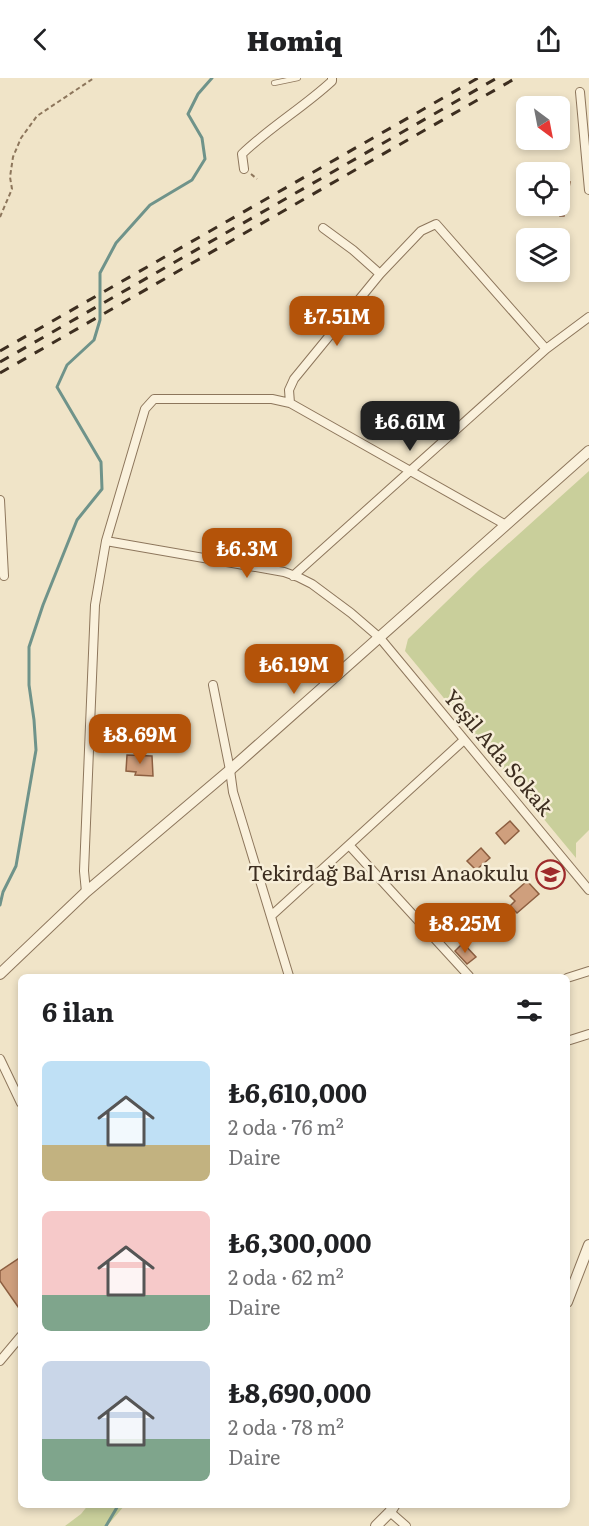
<!DOCTYPE html>
<html lang="tr">
<head>
<meta charset="utf-8">
<style>
  :root { --surface:#fff; --page:#f6f6f6; --text:#202124; --muted:#757577; --accent:#b45309 }
  body { margin:0; font-family:Literata,serif; background:var(--page); color:var(--text); height:100vh; display:flex; flex-direction:column; font-size:22px; white-space:nowrap }
  * { box-sizing:border-box; margin:0 }
  p { font-size:20px; color:var(--muted) }
  .icon { flex:none; width:33px; height:33px; fill:none; stroke:currentColor; stroke-width:2; stroke-linecap:round; stroke-linejoin:round }
  .map { position:relative; flex:1; overflow:hidden }
  .panel { position:absolute; left:18px; top:896px; width:552px; height:534px; display:flex; flex-direction:column; background:var(--surface); border-radius:9px; box-shadow:0 3px 9px #0003 }
  .panel>* { flex:none }
  .needle { width:39px; rotate:148deg }
  .controls { position:absolute; left:516px; top:18px; display:grid; gap:12px }
  .controls a { display:grid; place-items:center; width:54px; height:54px; border-radius:9px; background:var(--surface); box-shadow:0 3px 9px #0003; font-size:30px }
  .price { position:absolute; translate:-50% -51px; padding:0 14px; border-radius:12px; background:var(--accent); color:#fff; font-size:20px; line-height:39px; filter:drop-shadow(0 2px 3px #0008) }
  .price::after { content:''; position:absolute; left:50%; top:36px; width:18px; height:14px; margin-left:-9px; background:inherit; clip-path:polygon(0 0,100% 0,50% 100%) }
  .price.active { background:#222; color:#fff }
  ul { padding:0; list-style:none }
  li { display:flex; align-items:center; gap:18px; height:150px; padding:0 24px }
  li span { display:grid; place-items:center; flex:none; width:168px; height:120px; border-radius:9px; color:#555 }
  li>.icon { margin-inline-start:auto }
  span .icon { width:72px; height:72px; fill:#fffc; stroke-width:1 }
  li b { font-size:26px }
  h2 { display:flex; justify-content:space-between; align-items:center; height:72px; padding:0 24px; font-size:26px }
  header { display:flex; justify-content:space-between; align-items:center; height:78px; padding:0 24px; background:var(--surface); font-size:27px; font-weight:800 }
  .map>svg:first-child { display:block }
  .green { fill:#c9cf9b }
  .lines { fill:none; stroke-linecap:round; stroke-linejoin:round }
  .stream { stroke:#6f938a; stroke-width:3 }
  .building { fill:#cf9f7d; stroke:#8d5f41; stroke-width:1.5 }
  .service-casing { stroke:#8d765c; stroke-width:6 }
  .minor-casing { stroke:#8d765c; stroke-width:10 }
  .tertiary-casing { stroke:#8d765c; stroke-width:12 }
  .path { stroke:#8d765c; stroke-width:2; stroke-dasharray:4.5 3; stroke-linecap:butt }
  .service { stroke:#faf1dc; stroke-width:4.5 }
  .minor { stroke:#faf1dc; stroke-width:8 }
  .tertiary { stroke:#faf1dc; stroke-width:10 }
  .rail { stroke:#3d2e20; stroke-width:3; stroke-dasharray:10 10; stroke-linecap:butt }
  .labels { text-anchor:middle; stroke-width:5; stroke-linejoin:round; paint-order:stroke }
  .street-label { font-size:21px; fill:#3d2e20; stroke:#f7eed8 }
  .poi-label { font-size:21px; fill:#3d2e20; stroke:#f7eed8; text-anchor:end }
</style>
</head>
<body>
<header><svg class="icon" aria-label="back" viewBox="0 0 24 24"><path d="M15 5l-7 7 7 7"/></svg>Homiq<svg class="icon" aria-label="share" viewBox="0 0 24 24"><path d="M12 15V3M7 8l5-5 5 5M5 13v7h14v-7"/></svg></header>
<div class="map">
<svg width="589" height="1448" viewBox="0 0 589 1448">
  <rect width="100%" height="100%" fill="#f0e4c8"/>
  <path class="green" d="M589 393V752L576 765V780L405 573 408 561 479 492Z
    M89 1426H125V1427L107 1448H65L81 1436Z"/>
  <g class="lines">
    <path class="stream" d="M0 827 3 814 16 788 36 672 34 642 29 607V569L43 527 77 442 102 411 101 384 57 309 67 287 94 262 100 242V195L116 165 150 127 192 102 205 81 202 60 188 36 198 16 212 0
      M106 1448 119 1426"/>
  </g>
  <path class="building" d="M560 103 570 104 564 138H560Z
    M127 677 152 678 153 698 135 697 136 694 126 693Z
    M510 743 519 753 505 766 496 755Z
    M481 770 490 780 476 792 467 783Z
    M527 803 539 816 517 835 510 828 515 823 510 818Z
    M463 865 476 879 467 886 455 873Z
    M21 1179V1233L0 1203V1193Z"/>
  <g class="lines">
    <defs>
      <path id="service" d="M274 5 298 0"/>
      <path id="minor" d="M580 14 589 112
        M244 91 242 76C270 49 304 29 332 3V0
        M323 150 353 172 380 196
        M0 422 4 498
        M506 447 290 325 289 312 294 301 380 196 421 153 436 146 546 271
        M106 463 284 494 298 499 312 506 351 535 380 560 589 812
        M293 498 546 271 589 239
        M213 607 230 692 233 714 289 898
        M349 767 469 898
        M86 814 84 793 95 527 106 463 145 331 154 321H272L290 325
        M271 838 464 662
        M567 900 589 893
        M567 963 589 956
        M0 981 21 1025
        M0 1283 21 1258
        M390 1434 406 1448"/>
      <path id="tertiary" d="M0 896 86 814 230 692 589 373
        M567 1224 589 1167
        M376 1448 390 1434 395 1426"/>
    </defs>
    <use href="#service" class="service-casing"/>
    <use href="#minor" class="minor-casing"/>
    <use href="#tertiary" class="tertiary-casing"/>
    <path class="path" d="M251 96 257 101
      M0 139 12 111 10 99 13 79 21 60 37 38 94 0"/>
    <use href="#service" class="service"/>
    <use href="#minor" class="minor"/>
    <use href="#tertiary" class="tertiary"/>
    <path class="rail" d="M0 273 478 0
      M0 284 497 0
      M0 295 516 0"/>
  </g>
  <defs>
    <symbol id="school-ring" viewBox="-11 -11 22 22"><circle r="9.5" fill="#f7eed8" stroke="#9e2a2b" stroke-width="1.5"/><path d="M0-5L7-2L0 1L-7-2ZM-4 1L0 2.5L4 1V4Q0 6-4 4Z" fill="#9e2a2b"/></symbol>
  </defs>
  <g fill-rule="evenodd">
    <use href="#school-ring" x="534" y="780" width="33" height="33"/>
  </g>
  <g class="labels">
    <g class="street-label">
      <text transform="translate(498 675) rotate(50)" y="7">Yeşil Ada Sokak</text>
    </g>
    <g class="poi-label">
      <text x="529" y="803">Tekirdağ Bal Arısı Anaokulu</text>
    </g>
  </g>
</svg>
<div class="controls">
<a><svg class="needle" viewBox="-14 -14 28 28"><path d="M0-13l5 13h-10z" fill="#e53935"/><path d="M0 13l5-13h-10z" fill="#757577"/></svg></a>
<a><svg class="icon" aria-label="locate" viewBox="0 0 24 24"><circle cx="12" cy="12" r="6"/><path d="M12 2v4M12 18v4M2 12h4M18 12h4"/></svg></a>
<a><svg class="icon" aria-label="layers" viewBox="0 0 24 24"><path d="M12 4l9 5-9 5-9-5zM3 14l9 5 9-5"/></svg></a>
</div>
<b class="price" style="left:337px;top:269px">₺7.51M</b>
<b class="price active" style="left:410px;top:374px">₺6.61M</b>
<b class="price" style="left:247px;top:501px">₺6.3M</b>
<b class="price" style="left:294px;top:617px">₺6.19M</b>
<b class="price" style="left:140px;top:687px">₺8.69M</b>
<b class="price" style="left:465px;top:876px">₺8.25M</b>
<section class="panel">
<h2>6 ilan<svg class="icon" aria-label="filters" viewBox="0 0 24 24"><path d="M4 7h16M4 17h16"/><circle cx="9" cy="7" r="2"/><circle cx="15" cy="17" r="2"/></svg></h2>
<ul>
<li><span style="background:linear-gradient(#bfe0f5 70%,#c2b280 0)"><svg class="icon" aria-label="home" viewBox="0 0 24 24"><path d="M3 11l9-7 9 7M6 9v11h12V9"/></svg></span><div><b>₺6,610,000</b><p>2 oda · 76 m²</p><p>Daire</p></div></li>
<li><span style="background:linear-gradient(#f6c9c9 70%,#7fa58c 0)"><svg class="icon" aria-label="home" viewBox="0 0 24 24"><path d="M3 11l9-7 9 7M6 9v11h12V9"/></svg></span><div><b>₺6,300,000</b><p>2 oda · 62 m²</p><p>Daire</p></div></li>
<li><span style="background:linear-gradient(#c9d6e8 65%,#7fa58c 0)"><svg class="icon" aria-label="home" viewBox="0 0 24 24"><path d="M3 11l9-7 9 7M6 9v11h12V9"/></svg></span><div><b>₺8,690,000</b><p>2 oda · 78 m²</p><p>Daire</p></div></li>
</ul>
</section>
</div>
</body>
</html>
